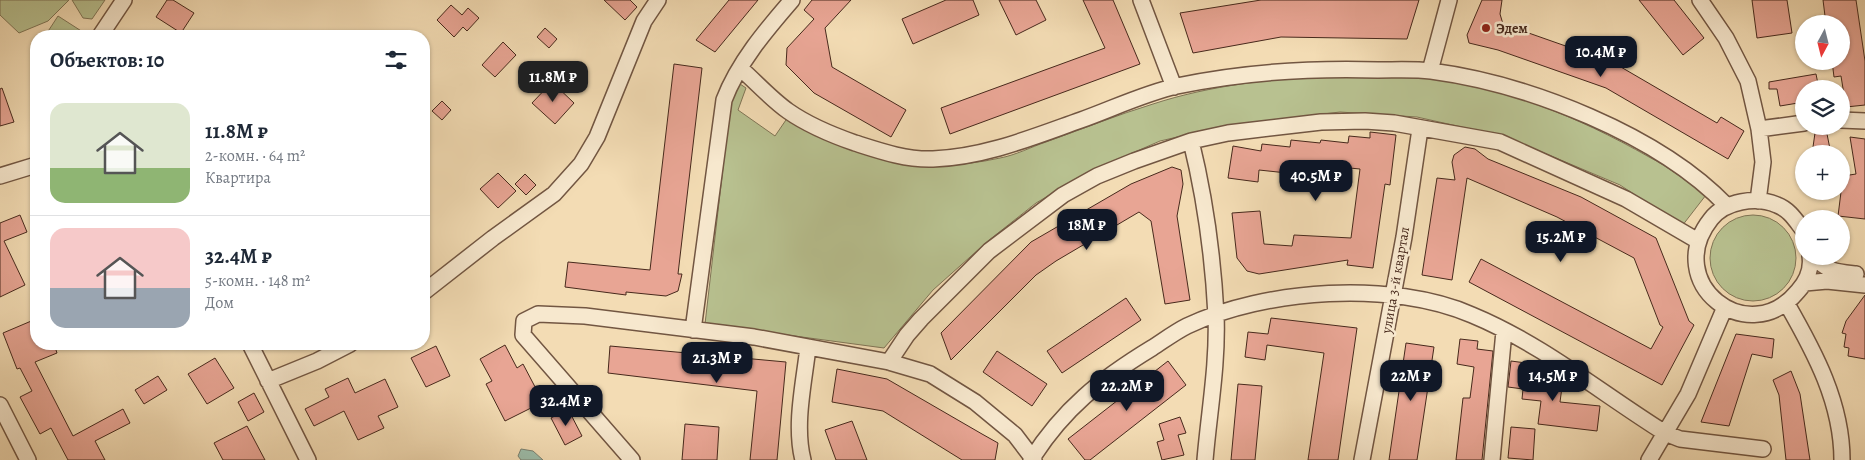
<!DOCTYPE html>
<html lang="ru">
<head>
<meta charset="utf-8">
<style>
  :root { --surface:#fff; --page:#f2f2f3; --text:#1f2937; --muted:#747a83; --line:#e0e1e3; --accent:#111827 }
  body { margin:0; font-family:Alegreya,serif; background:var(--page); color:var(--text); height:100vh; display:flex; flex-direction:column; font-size:19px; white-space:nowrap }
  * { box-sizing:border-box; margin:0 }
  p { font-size:16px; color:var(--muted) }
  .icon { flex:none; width:28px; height:28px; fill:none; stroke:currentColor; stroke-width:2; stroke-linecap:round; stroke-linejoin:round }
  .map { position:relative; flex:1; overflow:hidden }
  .side { position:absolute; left:30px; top:30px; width:400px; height:320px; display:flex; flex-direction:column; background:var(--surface); border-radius:20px; box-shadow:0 1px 4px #0004 }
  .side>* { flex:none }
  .needle { width:32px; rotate:187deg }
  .buttons { position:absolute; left:1795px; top:15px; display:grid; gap:10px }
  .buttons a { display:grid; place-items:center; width:55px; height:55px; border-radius:50%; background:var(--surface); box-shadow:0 1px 4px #0004; font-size:25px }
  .price { position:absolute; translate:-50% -42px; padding:0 11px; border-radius:10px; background:var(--accent); color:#fff; font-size:16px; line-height:32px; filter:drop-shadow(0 1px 2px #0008) }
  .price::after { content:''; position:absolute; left:50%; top:30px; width:15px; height:11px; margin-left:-8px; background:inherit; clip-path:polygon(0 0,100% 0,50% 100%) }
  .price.current { background:#222; color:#fff }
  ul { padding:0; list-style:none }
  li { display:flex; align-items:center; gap:15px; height:125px; padding:0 20px }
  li+li { border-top:1px solid var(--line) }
  li span { display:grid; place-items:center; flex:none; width:140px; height:100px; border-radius:15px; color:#555 }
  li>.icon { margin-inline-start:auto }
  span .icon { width:60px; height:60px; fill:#fffc; stroke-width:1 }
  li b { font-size:21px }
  h2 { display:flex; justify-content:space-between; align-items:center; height:60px; padding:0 20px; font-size:21px }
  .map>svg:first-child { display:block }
  .green { fill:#b8c190; stroke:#807556 }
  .water { fill:#9cbca9; stroke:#7a8171 }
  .building { fill:#e8a594; stroke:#47291c }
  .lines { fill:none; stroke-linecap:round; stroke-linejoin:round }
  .minor-casing { stroke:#725642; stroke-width:18 }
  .minor { stroke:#f7e8ce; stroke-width:15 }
  .poi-dot { fill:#8f2418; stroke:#f7e8ce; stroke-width:2 }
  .labels { text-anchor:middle; stroke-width:5; stroke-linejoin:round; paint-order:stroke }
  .poi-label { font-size:14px; font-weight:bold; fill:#47291c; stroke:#f7e8ce; text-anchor:start }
  .street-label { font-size:14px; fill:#47291c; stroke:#f7e8ce }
</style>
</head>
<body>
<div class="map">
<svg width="1865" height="460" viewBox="0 0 1865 460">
  <rect width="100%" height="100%" fill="#f3dcb4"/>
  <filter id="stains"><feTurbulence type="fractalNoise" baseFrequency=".004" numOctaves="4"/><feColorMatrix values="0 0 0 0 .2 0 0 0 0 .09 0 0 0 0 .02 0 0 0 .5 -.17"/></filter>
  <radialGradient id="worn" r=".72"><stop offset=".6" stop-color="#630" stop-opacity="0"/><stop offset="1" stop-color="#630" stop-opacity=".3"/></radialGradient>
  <path class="green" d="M0 0H69L48 21 19 33 0 15Z
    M72 0H105L92 19 83 18Z
    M58 16 86 34 85 36H45Z
    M1332 75C1359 75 1386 73 1412 76 1496 83 1577 116 1649 157 1669 167 1687 182 1706 195L1682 226 1620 185 1506 137 1417 117 1340 112 1230 125 1160 141 1089 172 1036 203 988 241 933 290 884 348 705 324 731 98 740 84 746 88 738 110 775 136 788 117C857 159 919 176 1000 158 1016 155 1031 147 1046 142 1082 129 1117 115 1153 104 1211 85 1272 79 1332 75Z
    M1710 258a43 43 0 1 1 86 0a43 43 0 1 1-86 0Z"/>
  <path class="water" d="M521 449 533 451 543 460H521L518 456Z"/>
  <path class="building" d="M167 0H173L194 13 181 33 156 17Z
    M604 0H630L637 7 625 20Z
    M729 0H758L715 52 696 40Z
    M812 0H851L825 28 832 67 906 110 891 137 814 93 786 65 787 48 814 19 804 10Z
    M946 0H973L979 15 913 44 902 19Z
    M999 0H1036L1046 20 1016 35Z
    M1083 0H1113L1140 64 950 134 941 108 1105 48Z
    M1261 0H1419L1407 39 1281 37 1193 53 1180 13Z
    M1482 0H1502L1500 14 1503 24 1614 63 1717 123 1721 117 1744 131 1728 159 1606 88 1498 50 1469 43 1467 35Z
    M1639 0H1674L1704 38 1683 55Z
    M1752 0H1787L1792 33 1757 38Z
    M1823 0H1856L1865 61V105L1846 107 1841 76 1834 77 1832 61H1841V24H1826Z
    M451 5 462 15 468 8 479 18 467 31 463 27 454 37 437 20Z
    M545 28 557 39 549 48 537 37Z
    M503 42 516 55 495 77 482 65Z
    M674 64 702 68 678 274H682L678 291 666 296 626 292V295L565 287 568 262 650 270Z
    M1816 74 1819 89H1804V102L1780 106 1777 89H1769V82Z
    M552 82 574 103 555 124 532 103Z
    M2 88 14 122 0 126V89Z
    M442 101 451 110 442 120 432 111Z
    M1370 132 1396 135 1390 185 1385 184 1373 268 1347 265 1348 260 1259 274 1247 271 1237 258 1232 213 1260 211 1264 244 1292 246 1294 235 1351 238 1360 169 1318 165 1317 170 1287 166V173L1259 170 1258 182 1228 178 1233 146 1261 151 1262 144 1290 147 1291 140 1320 143 1321 140 1348 143 1349 136 1370 138Z
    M1815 133 1827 134 1831 154H1812Z
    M1850 137 1865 139V219L1838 216 1843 176 1856 174Z
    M1465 147 1475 149 1488 159 1581 197 1656 238 1689 321 1694 325 1662 385 1469 282 1481 259 1651 349 1663 327 1660 325 1634 258 1557 217 1467 178 1452 280 1422 275 1437 178 1455 180 1452 162 1454 155Z
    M1172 167 1181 170 1183 184 1177 216 1190 300 1165 304 1151 221 1139 212 1056 261 1036 275 951 360 941 333 1031 242 1131 184Z
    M498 173 516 191 498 208 480 189Z
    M525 174 536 185 526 195 515 184Z
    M20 215 27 232 4 241 25 285 0 297V223Z
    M1865 295V359L1848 356 1849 348 1844 347 1846 334 1842 333 1846 321Z
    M1126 298 1141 320 1062 373 1047 351Z
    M1271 318 1357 328 1338 460H1308L1324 353 1267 345 1265 360 1245 357 1248 332 1268 334Z
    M36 319V344H54L57 353 35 362 73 436 123 409 130 423 95 441 105 460H68L51 428 40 434 20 397 32 391 20 368 17 369 3 333Z
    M1736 334 1774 339 1772 358 1752 354 1729 426 1701 422Z
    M1460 339 1478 341 1477 349 1493 351 1482 460H1456L1463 398H1470L1474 367 1457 364Z
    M1406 343 1434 347 1417 460H1389Z
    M505 345 517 368 523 364 543 402 505 421 486 384 492 381 480 359Z
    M436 346 450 376 426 387 411 358Z
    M610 346 786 362 777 460H750L757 391 608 373Z
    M997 351 1047 384 1032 406 983 372Z
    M215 358 234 388 207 404 188 374Z
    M1168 361 1186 385 1090 460H1085L1068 439Z
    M1511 361 1526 363 1525 373 1544 375 1542 385 1562 387 1560 402 1600 406 1597 431 1538 424 1541 401 1522 399 1523 389 1508 387Z
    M837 369 887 379 982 434 998 443 995 460H962L883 411 832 402Z
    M1791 371 1800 394 1810 460H1786L1779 395 1773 380Z
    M158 376 167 390 144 404 135 390Z
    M348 378 355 393 385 379 398 407 378 416 384 428 358 440 344 411 314 426 305 409 329 397 325 389Z
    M1238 384 1262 386 1255 460H1231Z
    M254 393 264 412 248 421 238 402Z
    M568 409 582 436 565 445 551 418Z
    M1180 417 1186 433 1178 435 1184 455 1162 460 1157 442 1164 440 1159 424Z
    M852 421 867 460H836L825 430Z
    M685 424 719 427 717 460H682Z
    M247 426 265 460H223L214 443Z
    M1511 427 1535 429 1533 460 1508 458Z"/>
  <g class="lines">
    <defs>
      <path id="minor" d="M1141 0 1174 87
        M1700 0 1726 38 1748 81 1759 129 1763 162 1758 201
        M100 36 124 0
        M740 68C756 82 771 99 788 111 808 125 832 135 855 143 880 151 906 160 933 159 985 157 1033 137 1081 120 1112 109 1145 93 1177 86 1243 72 1311 68 1378 70 1396 70 1414 69 1431 71 1529 84 1659 135 1727 206
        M1430 71 1449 0
        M1841 120 1865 121
        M1759 129 1804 123
        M1191 141C1205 198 1213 256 1216 315 1218 364 1209 412 1205 460
        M0 176 36 165
        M1804 231C1796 221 1790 210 1777 205 1756 196 1725 201 1711 219 1661 282 1748 352 1798 291 1806 282 1812 269 1810 256
        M1814 256C1827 272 1837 272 1856 274
        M1805 283 1827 281 1865 285
        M424 292 493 238 554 194 581 164 597 137 644 21 658 0
        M1787 304C1815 353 1842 403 1842 460
        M693 330 724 100C738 63 766 30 792 0
        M250 344 308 460
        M889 362 907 335 921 319 989 251 1063 195 1097 176 1134 161 1191 141 1228 133 1321 122 1365 121 1394 123 1500 142 1626 199 1698 241
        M268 381 317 361 350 344
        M0 405 28 460
        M632 460 523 335 524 321 538 314 585 316 754 337 889 362 930 374 975 402 1015 435 1034 460
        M803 460C794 425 804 383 808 347
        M1031 460C1063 409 1101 379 1152 348 1163 341 1175 332 1187 326 1265 289 1392 280 1472 315 1542 344 1601 393 1665 433L1680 439 1763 449
        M1362 460 1404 237 1420 129
        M1492 460 1504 331
        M1649 460 1688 394 1725 307"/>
    </defs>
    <use href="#minor" class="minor-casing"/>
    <use href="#minor" class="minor"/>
  </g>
  <circle class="poi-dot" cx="1486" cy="28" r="5"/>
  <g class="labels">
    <g class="poi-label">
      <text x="1496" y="33">Эдем</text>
    </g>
    <g class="street-label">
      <text transform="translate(1395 280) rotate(-80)" y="5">улица 3-й квартал</text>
    </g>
  </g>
  <rect width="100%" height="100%" filter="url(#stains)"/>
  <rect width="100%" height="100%" fill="url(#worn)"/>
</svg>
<div class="buttons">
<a><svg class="needle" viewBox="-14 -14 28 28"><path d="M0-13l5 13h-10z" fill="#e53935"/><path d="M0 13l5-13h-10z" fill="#747a83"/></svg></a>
<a><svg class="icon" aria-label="layers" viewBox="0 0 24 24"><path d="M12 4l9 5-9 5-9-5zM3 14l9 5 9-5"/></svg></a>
<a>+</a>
<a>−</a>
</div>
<b class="price" style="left:1601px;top:78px">10.4M ₽</b>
<b class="price current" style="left:553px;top:103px">11.8M ₽</b>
<b class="price" style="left:1316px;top:202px">40.5M ₽</b>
<b class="price" style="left:1087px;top:251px">18M ₽</b>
<b class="price" style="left:1561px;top:263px">15.2M ₽</b>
<b class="price" style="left:717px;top:384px">21.3M ₽</b>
<b class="price" style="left:1411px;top:402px">22M ₽</b>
<b class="price" style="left:1553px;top:402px">14.5M ₽</b>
<b class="price" style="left:1127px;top:412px">22.2M ₽</b>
<b class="price" style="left:566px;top:427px">32.4M ₽</b>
<section class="side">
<h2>Объектов: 10<svg class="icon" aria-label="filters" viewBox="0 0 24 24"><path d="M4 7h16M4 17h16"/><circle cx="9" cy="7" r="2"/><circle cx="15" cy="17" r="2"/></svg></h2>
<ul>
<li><span style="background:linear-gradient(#dfe7d0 65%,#8fb573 0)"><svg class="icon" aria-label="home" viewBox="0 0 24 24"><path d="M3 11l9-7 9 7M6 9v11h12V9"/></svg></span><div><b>11.8M ₽</b><p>2-комн. · 64 m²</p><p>Квартира</p></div></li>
<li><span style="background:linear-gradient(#f6c9c9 60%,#9aa5b1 0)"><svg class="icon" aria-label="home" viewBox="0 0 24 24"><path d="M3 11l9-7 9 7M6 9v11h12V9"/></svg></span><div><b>32.4M ₽</b><p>5-комн. · 148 m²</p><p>Дом</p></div></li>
</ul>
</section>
</div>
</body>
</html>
